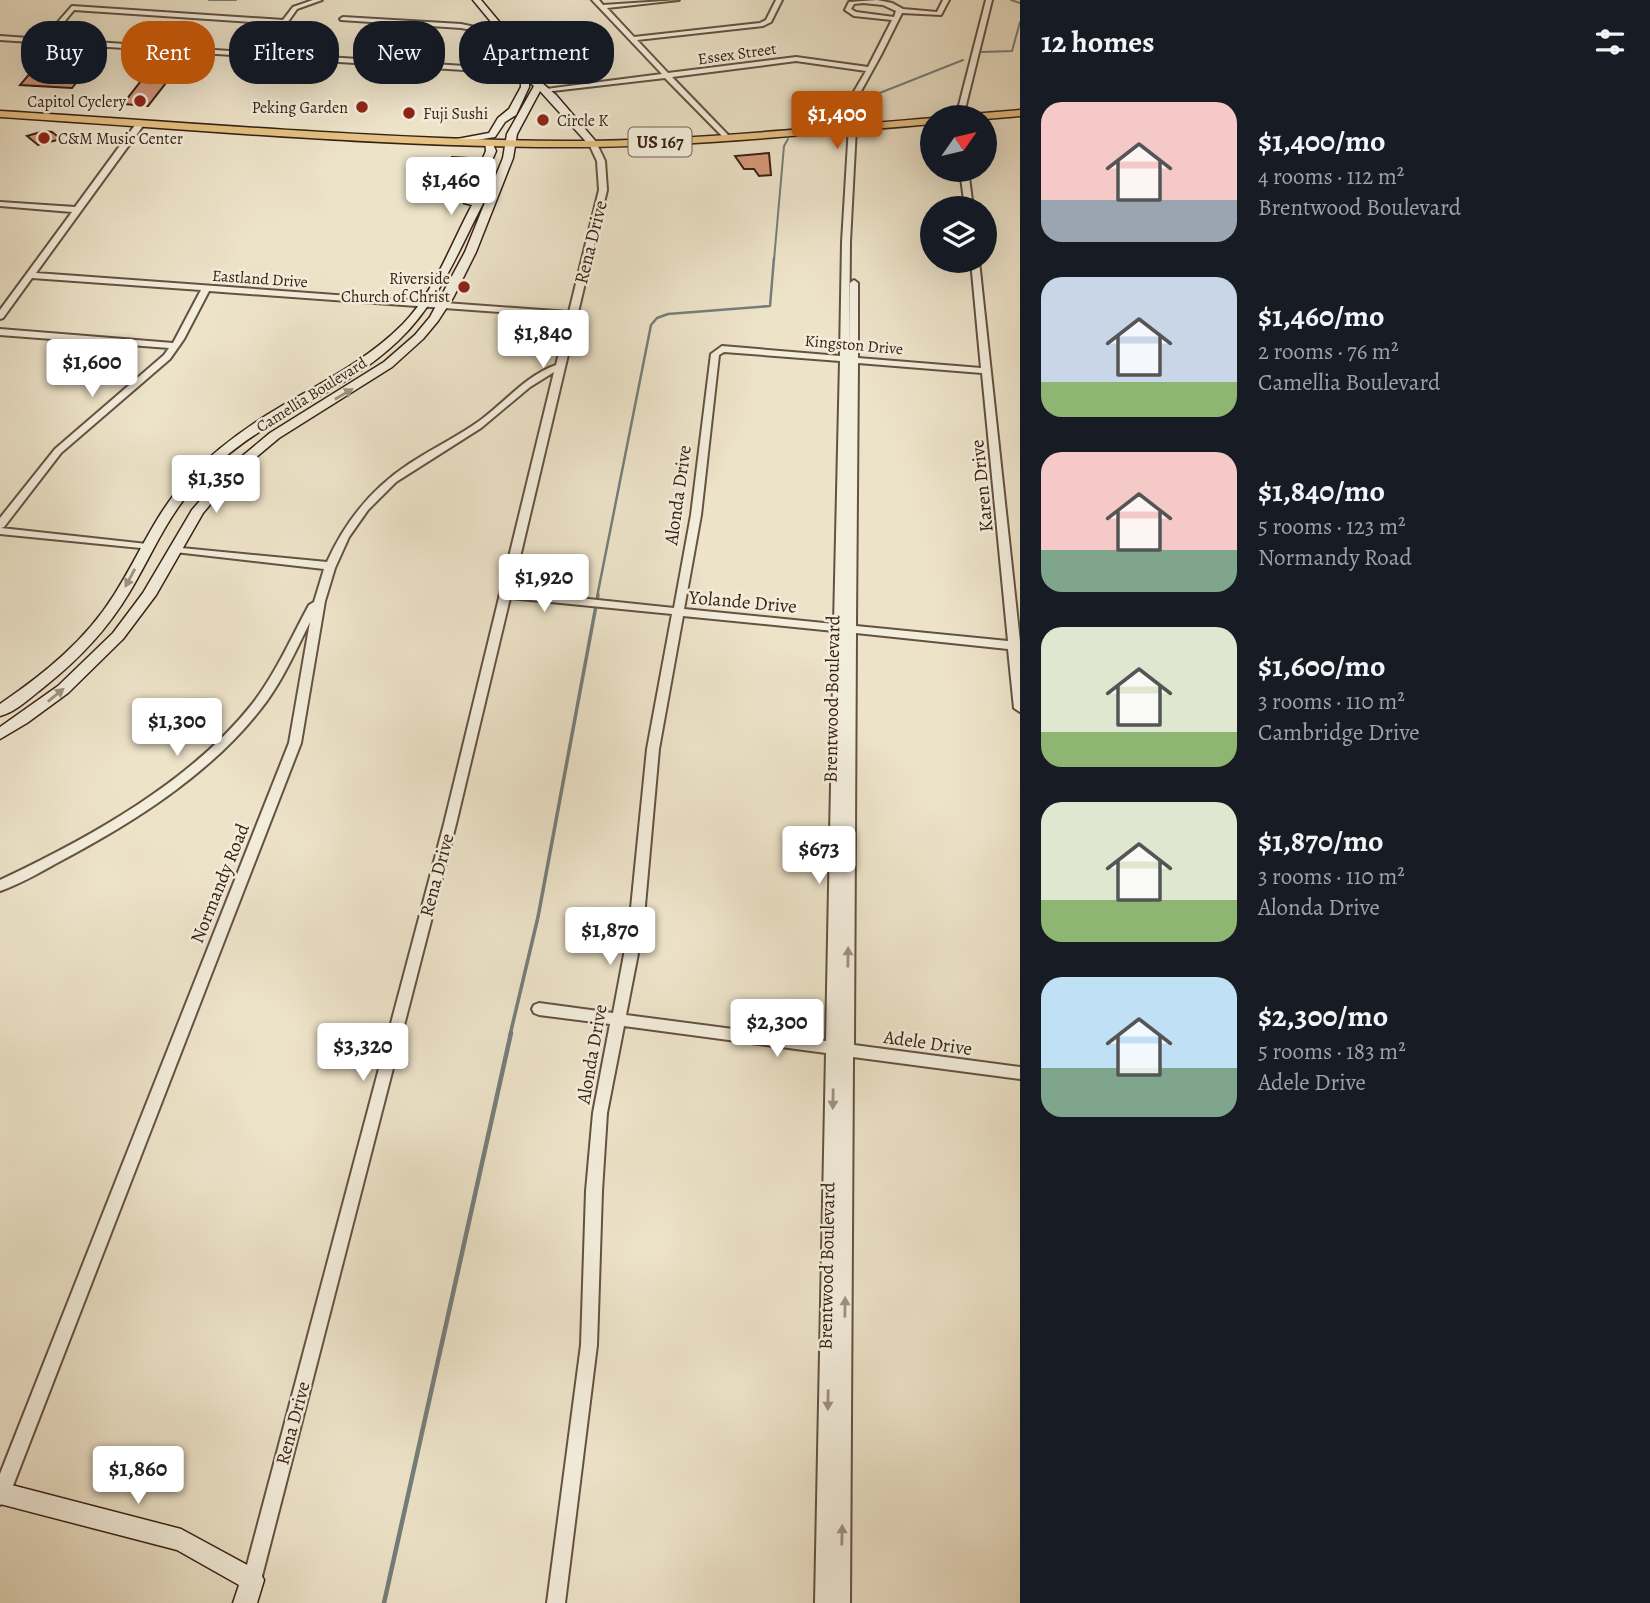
<!DOCTYPE html>
<html lang="en">
<head>
<meta charset="utf-8">
<style>
  :root { --surface:#171b24; --page:#242831; --text:#f1f3f6; --muted:#9ea1a6; --accent:#b45309 }
  body { margin:0; font-family:Alegreya,serif; background:var(--page); color:var(--text); height:100vh; display:flex; flex-direction:column; font-size:26px; white-space:nowrap }
  * { box-sizing:border-box; margin:0 }
  p { font-size:23px; color:var(--muted) }
  .icon { flex:none; width:38px; height:38px; fill:none; stroke:currentColor; stroke-width:2; stroke-linecap:round; stroke-linejoin:round }
  .map { position:relative; flex:1; overflow:hidden }
  .details { display:flex; flex-direction:column; background:var(--surface); width:630px }
  .details>* { flex:none }
  .banner { position:absolute; left:21px; top:21px; width:665px; height:63px; display:flex; gap:14px }
  .needle { width:46px; rotate:56deg }
  .controls { position:absolute; left:920px; top:105px; display:grid; gap:14px }
  .controls a { display:grid; place-items:center; width:77px; height:77px; border-radius:50%; background:var(--surface); box-shadow:0 7px 28px #0002; font-size:35px }
  .price { position:absolute; translate:-50% -60px; padding:0 16px; border-radius:7px; background:#fff; color:#222; font-size:23px; line-height:46px; filter:drop-shadow(0 2px 4px #0008) }
  .price::after { content:''; position:absolute; left:50%; top:42px; width:21px; height:16px; margin-left:-10px; background:inherit; clip-path:polygon(0 0,100% 0,50% 100%) }
  .price.selected { background:var(--accent); color:#fff }
  ul { padding:0; list-style:none }
  li { display:flex; align-items:center; gap:21px; height:175px; padding:0 21px }
  li span { display:grid; place-items:center; flex:none; width:196px; height:140px; border-radius:21px; color:#555 }
  li>.icon { margin-inline-start:auto }
  span .icon { width:84px; height:84px; fill:#fffc; stroke-width:1 }
  li b { font-size:30px }
  h2 { display:flex; justify-content:space-between; align-items:center; height:84px; padding:0 21px; font-size:30px }
  .chip { padding:0 24px; border-radius:28px; background:var(--surface); box-shadow:0 7px 28px #0002; font-size:24px; line-height:63px }
  .chip.selected { background:var(--accent); color:#fff }
  main { display:flex; flex:1; min-height:0 }
  .map>svg:first-child { display:block }
  .lines { fill:none; stroke-linecap:round; stroke-linejoin:round }
  .stream-far3 { stroke:#747e7b; stroke-width:2 }
  .stream-far2 { stroke:#747e7b; stroke-width:2.5 }
  .stream-far1 { stroke:#747e7b; stroke-width:3.5 }
  .stream { stroke:#747e7b; stroke-width:4.5 }
  .building { fill:#d4997a; stroke:#372114; stroke-width:2 }
  .street-casing { stroke:#645241; stroke-width:4 }
  .secondary-casing { stroke:#372114; stroke-width:3 }
  .primary-casing { stroke:#372114; stroke-width:3 }
  .street { fill:#f3eddc; fill-rule:evenodd }
  .secondary { fill:#f3eddc; fill-rule:evenodd }
  .primary { fill:#e6c284; fill-rule:evenodd }
  .oneway { fill:#9e9182 }
  .poi-dot { fill:#8f2418; stroke:#f3eddc; stroke-width:2.5 }
  .labels { text-anchor:middle; stroke-width:5; stroke-linejoin:round; paint-order:stroke }
  .far-street-label { font-size:16px; fill:#372114; stroke:#f3eddc }
  .far-poi-label { font-size:16px; fill:#372114; stroke:#f3eddc; text-anchor:end }
  .shield { fill:#f3eddc; stroke:#6f5e50; stroke-width:2 }
  .shield-label { font-size:18px; font-weight:bold; fill:#372114 }
  .street-label { font-size:19px; fill:#372114; stroke:#f3eddc }
</style>
</head>
<body>
<main>
<div class="map">
<svg width="1020" height="1603" viewBox="0 0 1020 1603">
  <rect width="100%" height="100%" fill="#ede3c9"/>
  <filter id="stains"><feTurbulence type="fractalNoise" baseFrequency=".00286" numOctaves="4"/><feColorMatrix values="0 0 0 0 .2 0 0 0 0 .09 0 0 0 0 .02 0 0 0 .5 -.17"/></filter>
  <radialGradient id="worn" r=".72"><stop offset=".6" stop-color="#630" stop-opacity="0"/><stop offset="1" stop-color="#630" stop-opacity=".3"/></radialGradient>
  <g class="lines">
    <path class="stream-far3" d="M209 0H236
      M1011 0 1020 3
      M982 52 1012 51 1020 22
      M857 102 963 60
      M774 260 784 146 788 139"/>
    <path class="stream-far2" d="M597 597 651 325 657 318 668 314 770 306 774 258"/>
    <path class="stream-far1" d="M510 1035 538 917 598 595"/>
    <path class="stream" d="M384 1603 511 1033"/>
  </g>
  <path class="building" d="M37 65 88 68 72 88 20 85Z
    M144 77 169 79 148 106 123 104Z
    M44 131 52 132 61 139 38 145 27 136Z
    M769 153 771 175 759 176 754 169H744L735 156Z
    M452 157 468 158 459 183 445 182Z"/>
  <g class="lines">
    <defs>
      <path id="street" d="M313 0H322L297 9 266 53 511 69 528 75 525 77 511 73 0 40V36L43 39 72 6 283 20 293 7ZM74 10 280 24 259 53 50 39Z
        M592 0H599L603 5 679 0 607 8 634 37 760 23 766 20 776 0H782L771 22 763 26 637 40 668 73 796 57 868 67 892 20 854 16 845 10 849 2 877 0 892 3 903 9 937 12 943 0H949L941 15 902 13 881 55 839 131 832 129 866 71 796 61 672 77 729 136V140H726L665 78 544 92 542 91 546 89 662 74ZM863 3 883 5 896 11 894 17 856 12 851 9 854 4Z
        M986 0H992L963 117H956Z
        M343 17 461 24 508 34 505 36 461 28 341 20 340 19Z
        M138 121 145 123 36 273 569 312 599 190 597 161 589 144 596 142 605 161 607 190 512 591 674 608 691 515 711 354 722 346 840 356 842 242 849 126 856 128 850 242 849 357 850 283 854 280 858 283V358L981 368 971 261H979L1020 642V712L1014 708 1008 649 856 633 854 1045 1020 1067V1079L853 1057 850 1603H815L826 1053 624 1026 607 1113 602 1191 597 1345 565 1603H547L581 1345 586 1191 593 1113 610 1024 539 1015 534 1013 532 1009 534 1005 539 1003 613 1013 629 928 647 749 672 614 510 598 456 824 261 1580 258 1586 252 1589 246 1586 243 1580 444 824 554 372 530 387 481 428 396 482 368 510 349 537 335 568 325 601 301 743 9 1496 6 1502 0 1505V1474L289 743 310 622C295 652 281 684 260 710 208 776 131 824 57 863 39 873 20 884 0 891V880C89 838 191 782 253 703 276 673 291 638 309 605L314 602 324 569 175 552 171 551V547L327 562C345 522 371 489 409 464 433 448 459 436 482 419 507 400 526 376 556 365L568 317 209 291 184 339 170 359 61 453 4 527 1 528 147 544 152 547 151 549 0 534V518L55 449 164 355 169 348 0 335V329L173 343 201 290 32 278 3 318 0 319V310L72 212 0 206V202L75 207ZM724 352 840 361 834 624 684 609 701 515 719 355ZM858 363 982 373 1008 641 856 626ZM683 616 834 631 826 1041 626 1015 643 928 659 749Z
        M960 170H968L973 208H965Z"/>
      <path id="secondary" d="M473 0H481L527 55 535 60 542 83 556 95 598 144 590 146 540 91 517 134 513 158 476 252 453 298 438 321 423 339 392 367 279 438 236 474 203 513 156 595 123 639 68 693 27 723 0 739V727L58 686 113 633 143 593 192 510 228 468 270 433 384 362 415 335 430 317 465 252 503 158 507 134 534 86 529 82V87L516 115 505 122 495 137 457 143V139L489 133 498 118 509 109 521 87 520 57Z
        M485 140H491L496 151 477 195 484 189 489 192C461 244 442 299 398 341 335 401 248 420 189 493 164 523 149 560 129 593 107 630 78 660 44 687 31 697 16 712 0 716V704C44 674 86 640 114 595 139 556 156 512 188 478 215 450 246 427 280 407 323 382 367 360 403 324 435 291 450 246 472 205L464 203 486 151Z
        M0 1482 181 1529 260 1572 264 1580 257 1603H233L239 1585 177 1550 0 1504Z"/>
      <path id="primary" d="M1020 110V116L985 119 967 117 972 114Z
        M0 111C189 122 378 140 567 141 689 141 811 128 933 118V124C811 134 689 147 567 147 378 147 189 129 0 117Z"/>
    </defs>
    <use href="#street" class="street-casing"/>
    <use href="#secondary" class="secondary-casing"/>
    <use href="#primary" class="primary-casing"/>
    <use href="#street" class="street"/>
    <use href="#secondary" class="secondary"/>
    <use href="#primary" class="primary"/>
  </g>
  <defs><path id="oneway-solid" d="M-6-.8H1V-3.2L6.5 0L1 3.2V.8H-6Z" transform="scale(1.75)"/></defs>
  <g class="oneway">
    <use href="#oneway-solid" transform="translate(344 394) rotate(-30)"/>
    <use href="#oneway-solid" transform="translate(130 578) rotate(118)"/>
    <use href="#oneway-solid" transform="translate(56 695) rotate(-39)"/>
    <use href="#oneway-solid" transform="translate(848 957) rotate(-89)"/>
    <use href="#oneway-solid" transform="translate(833 1099) rotate(91)"/>
    <use href="#oneway-solid" transform="translate(845 1307) rotate(-89)"/>
    <use href="#oneway-solid" transform="translate(828 1400) rotate(91)"/>
    <use href="#oneway-solid" transform="translate(842 1535) rotate(-89)"/>
  </g>
  <g class="poi-dot">
    <circle cx="140" cy="101" r="7"/>
    <circle cx="362" cy="107" r="7"/>
    <circle cx="409" cy="113" r="7"/>
    <circle cx="543" cy="120" r="7"/>
    <circle cx="44" cy="138" r="7"/>
    <circle cx="464" cy="287" r="7"/>
  </g>
  <g class="labels">
    <g class="far-street-label">
      <text transform="translate(737 53) rotate(-8)" y="6">Essex Street</text>
      <text transform="translate(260 278) rotate(4)" y="6">Eastland Drive</text>
      <text transform="translate(854 344) rotate(5)" y="6">Kingston Drive</text>
      <text transform="translate(311 394) rotate(-32)" y="6">Camellia Boulevard</text>
    </g>
    <g class="far-poi-label">
      <text x="126" y="107">Capitol Cyclery</text>
      <text x="348" y="113">Peking Garden</text>
      <text x="423" y="119" text-anchor="start">Fuji Sushi</text>
      <text x="557" y="126" text-anchor="start">Circle K</text>
      <text x="58" y="144" text-anchor="start">C&amp;M Music Center</text>
      <text x="450" y="284">Riverside<tspan x="450" dy="18">Church of Christ</tspan></text>
    </g>
    <rect class="shield" x="628.5" y="127.5" width="63" height="29" rx="5"/>
    <g class="shield-label">
      <text x="660" y="148">US 167</text>
    </g>
    <g class="street-label">
      <text transform="translate(590 242) rotate(-76)" y="7">Rena Drive</text>
      <text transform="translate(981 486) rotate(-96)" y="7">Karen Drive</text>
      <text transform="translate(677 495) rotate(-82)" y="7">Alonda Drive</text>
      <text transform="translate(743 601) rotate(5)" y="7">Yolande Drive</text>
      <text transform="translate(831 699) rotate(-89)" y="7">Brentwood Boulevard</text>
      <text transform="translate(436 875) rotate(-75)" y="7">Rena Drive</text>
      <text transform="translate(219 883) rotate(-68)" y="7">Normandy Road</text>
      <text transform="translate(928 1042) rotate(8)" y="7">Adele Drive</text>
      <text transform="translate(591 1054) rotate(-80)" y="7">Alonda Drive</text>
      <text transform="translate(826 1266) rotate(-89)" y="7">Brentwood Boulevard</text>
      <text transform="translate(292 1423) rotate(-75)" y="7">Rena Drive</text>
    </g>
  </g>
  <rect width="100%" height="100%" filter="url(#stains)"/>
  <rect width="100%" height="100%" fill="url(#worn)"/>
</svg>
<div class="controls">
<a><svg class="needle" viewBox="-14 -14 28 28"><path d="M0-13l5 13h-10z" fill="#e53935"/><path d="M0 13l5-13h-10z" fill="#9ea1a6"/></svg></a>
<a><svg class="icon" aria-label="layers" viewBox="0 0 24 24"><path d="M12 4l9 5-9 5-9-5zM3 14l9 5 9-5"/></svg></a>
</div>
<b class="price selected" style="left:837px;top:151px">$1,400</b>
<b class="price" style="left:451px;top:217px">$1,460</b>
<b class="price" style="left:543px;top:370px">$1,840</b>
<b class="price" style="left:92px;top:399px">$1,600</b>
<b class="price" style="left:216px;top:515px">$1,350</b>
<b class="price" style="left:544px;top:614px">$1,920</b>
<b class="price" style="left:177px;top:758px">$1,300</b>
<b class="price" style="left:819px;top:886px">$673</b>
<b class="price" style="left:610px;top:967px">$1,870</b>
<b class="price" style="left:777px;top:1059px">$2,300</b>
<b class="price" style="left:363px;top:1083px">$3,320</b>
<b class="price" style="left:138px;top:1506px">$1,860</b>
<div class="banner">
<a class="chip">Buy</a>
<a class="chip selected">Rent</a>
<a class="chip">Filters</a>
<a class="chip">New</a>
<a class="chip">Apartment</a>
</div>
</div>
<section class="details">
<h2>12 homes<svg class="icon" aria-label="filters" viewBox="0 0 24 24"><path d="M4 7h16M4 17h16"/><circle cx="9" cy="7" r="2"/><circle cx="15" cy="17" r="2"/></svg></h2>
<ul>
<li><span style="background:linear-gradient(#f6c9c9 70%,#9aa5b1 0)"><svg class="icon" aria-label="home" viewBox="0 0 24 24"><path d="M3 11l9-7 9 7M6 9v11h12V9"/></svg></span><div><b>$1,400/mo</b><p>4 rooms · 112 m²</p><p>Brentwood Boulevard</p></div></li>
<li><span style="background:linear-gradient(#c9d6e8 75%,#8fb573 0)"><svg class="icon" aria-label="home" viewBox="0 0 24 24"><path d="M3 11l9-7 9 7M6 9v11h12V9"/></svg></span><div><b>$1,460/mo</b><p>2 rooms · 76 m²</p><p>Camellia Boulevard</p></div></li>
<li><span style="background:linear-gradient(#f6c9c9 70%,#7fa58c 0)"><svg class="icon" aria-label="home" viewBox="0 0 24 24"><path d="M3 11l9-7 9 7M6 9v11h12V9"/></svg></span><div><b>$1,840/mo</b><p>5 rooms · 123 m²</p><p>Normandy Road</p></div></li>
<li><span style="background:linear-gradient(#dfe7d0 75%,#8fb573 0)"><svg class="icon" aria-label="home" viewBox="0 0 24 24"><path d="M3 11l9-7 9 7M6 9v11h12V9"/></svg></span><div><b>$1,600/mo</b><p>3 rooms · 110 m²</p><p>Cambridge Drive</p></div></li>
<li><span style="background:linear-gradient(#dfe7d0 70%,#8fb573 0)"><svg class="icon" aria-label="home" viewBox="0 0 24 24"><path d="M3 11l9-7 9 7M6 9v11h12V9"/></svg></span><div><b>$1,870/mo</b><p>3 rooms · 110 m²</p><p>Alonda Drive</p></div></li>
<li><span style="background:linear-gradient(#bfe0f5 65%,#7fa58c 0)"><svg class="icon" aria-label="home" viewBox="0 0 24 24"><path d="M3 11l9-7 9 7M6 9v11h12V9"/></svg></span><div><b>$2,300/mo</b><p>5 rooms · 183 m²</p><p>Adele Drive</p></div></li>
</ul>
</section>
</main>
</body>
</html>
